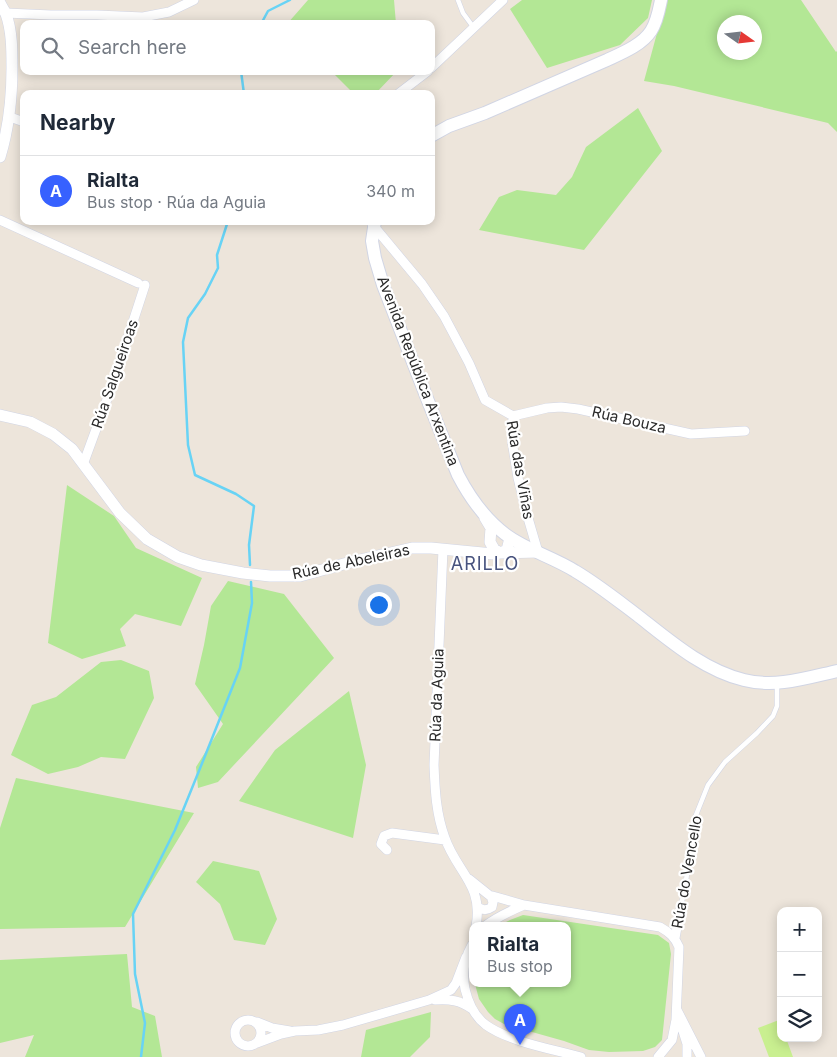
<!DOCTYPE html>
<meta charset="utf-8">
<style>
body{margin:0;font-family:Inter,sans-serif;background:#f6f6f7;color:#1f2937}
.controls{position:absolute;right:15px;bottom:15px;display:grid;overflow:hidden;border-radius:10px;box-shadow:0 2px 12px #0003}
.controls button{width:45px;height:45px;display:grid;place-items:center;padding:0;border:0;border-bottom:1px solid #e0e1e3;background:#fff;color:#1f2937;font:25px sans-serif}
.compass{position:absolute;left:717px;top:15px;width:45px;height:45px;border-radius:50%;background:#fff;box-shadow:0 2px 12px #0003;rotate:104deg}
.you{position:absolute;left:378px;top:604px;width:18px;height:18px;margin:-12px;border:4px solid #fff;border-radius:50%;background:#1a73e8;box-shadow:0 0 0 8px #1a73e833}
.badge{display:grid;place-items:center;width:32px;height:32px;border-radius:50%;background:#3761ff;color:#fff;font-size:16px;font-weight:700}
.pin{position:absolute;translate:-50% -41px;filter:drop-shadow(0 1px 2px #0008)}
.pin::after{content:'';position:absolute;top:26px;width:18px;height:15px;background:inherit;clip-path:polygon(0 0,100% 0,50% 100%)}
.popup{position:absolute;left:469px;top:922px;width:102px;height:65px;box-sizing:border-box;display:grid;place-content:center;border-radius:10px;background:#fff;filter:drop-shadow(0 1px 4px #0005);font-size:16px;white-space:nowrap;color:#747a83}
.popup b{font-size:19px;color:#1f2937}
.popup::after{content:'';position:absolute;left:50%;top:100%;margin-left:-10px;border:10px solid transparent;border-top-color:#fff}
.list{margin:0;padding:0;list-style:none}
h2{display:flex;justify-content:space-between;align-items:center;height:65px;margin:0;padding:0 20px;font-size:21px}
h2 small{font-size:16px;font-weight:400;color:#747a83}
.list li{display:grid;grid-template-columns:32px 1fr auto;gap:15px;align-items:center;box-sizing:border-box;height:70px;padding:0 20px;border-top:1px solid #e0e1e3}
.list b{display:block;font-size:19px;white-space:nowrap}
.list p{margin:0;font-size:16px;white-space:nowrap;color:#747a83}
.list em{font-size:16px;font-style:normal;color:#747a83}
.icon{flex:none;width:28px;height:28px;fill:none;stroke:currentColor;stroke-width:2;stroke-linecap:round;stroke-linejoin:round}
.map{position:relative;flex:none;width:837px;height:1057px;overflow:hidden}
.search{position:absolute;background:#fff;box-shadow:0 2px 12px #0003;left:20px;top:20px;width:415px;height:55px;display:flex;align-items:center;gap:12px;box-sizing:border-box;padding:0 18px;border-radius:10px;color:#747a83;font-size:19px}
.panel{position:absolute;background:#fff;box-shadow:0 2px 12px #0003;left:20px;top:90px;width:415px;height:135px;border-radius:10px}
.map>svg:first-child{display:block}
</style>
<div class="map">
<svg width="837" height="1057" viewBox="0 0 837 1057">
<rect width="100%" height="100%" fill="#ede5db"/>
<path fill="#b3e795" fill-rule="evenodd" d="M308 0H394L396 24H287Z
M522 0H652L648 18 620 45 547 68 510 9Z
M666 0H801L836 52 837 51V132L828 123 674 86 644 81ZM724 22H754V52H724Z
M331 71H397L375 94H354Z
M638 108 662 151 584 250 479 230 499 197 517 190 556 195 572 177 586 147Z
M67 485 114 516 136 548 202 578 181 626 135 614 120 629 126 646 82 659 48 643Z
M228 581 284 594 334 658 218 782 198 788 196 767 223 724 195 684 204 645 211 606Z
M121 660 149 671 154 698 125 759 101 757 78 767 48 774 11 755 32 705 56 697 101 662Z
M349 691 366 765 353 838 239 801 275 750Z
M16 778 194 813 125 927 0 929V828Z
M213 861 259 871 277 919 265 945 234 940 220 904 196 882Z
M523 915 658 935 669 943 671 954 662 1040 655 1047 643 1051 609 1052 589 1050 564 1041 504 1024 495 1019 488 1012 479 999 475 984H568V926H498L510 920Z
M127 954 132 1007 155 1016 162 1057H25L34 1035 0 1043V960Z
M431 1012 430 1037 410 1057H361L366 1030Z"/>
<path fill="#c9ef90" d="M779 1020 781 1024V1038H786L793 1057H769L758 1028Z"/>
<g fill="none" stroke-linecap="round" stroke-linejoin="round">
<path stroke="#68d3f5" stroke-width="2.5" d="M261 24 268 11 290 0
M241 71 244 94
M228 221 217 255 218 268 205 294 188 318 183 342 188 445 195 475 236 494 254 506 249 545 250 565
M141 1057 145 1023 135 974 133 914 175 830 205 756 240 668 252 603 251 582"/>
<defs>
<path id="service" d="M458 0 463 13 474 28
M681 906 686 881 694 820 708 785 725 762 757 733 773 716 777 706V685"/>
<path id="minor" d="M6 13 51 15H97L143 17 169 12 194 0
M431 68 503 0
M398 94 428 71
M10 117 24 122
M0 220 138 283
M372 224 422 284 444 316 469 363 485 400 513 416 512 441 518 478 528 518 538 552
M513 416 547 408 561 407 578 409 691 434 745 431
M84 462 113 383 145 285
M443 549 434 765C435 790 436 814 445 838 456 871 484 885 476 926
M387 850 381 844 384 836 392 833 445 840
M469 879 489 895 524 905 660 927C669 932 675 937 679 947L676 1020 672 1040 658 1057
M477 907C483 910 486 911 492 907L493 902 491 896
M485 926C497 917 510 911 524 905
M675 938 681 906
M472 945C464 959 462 973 465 989 468 1002 475 1017 486 1025 510 1042 552 1049 581 1057
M435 1000C449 999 460 1000 472 1009
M677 1010 701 1057
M235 1033a13 13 0 1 1 26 0a13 13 0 1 1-26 0Z
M257 1022 272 1028 290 1031
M682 1028 687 1044V1057
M257 1043 281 1034 295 1031 318 1030 343 1025 429 1000 451 990 456 983 466 957"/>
<path id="tertiary" d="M0 3C2 7 4 10 6 14 12 31 12 50 12 68 12 99 9 127 0 157
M0 415 30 422 53 434 72 449 120 513 147 539 178 557 201 565 243 573 270 576H300L351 562 412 548H431L493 554 500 553 507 550 510 538
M485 518 491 528 490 542 494 549 500 553 538 552"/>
<path id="secondary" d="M431 136 449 126 485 113 607 60C622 53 642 45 651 31 657 22 659 10 661 0
M375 221 372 241 375 258 383 285 428 401 458 475C470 498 484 518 505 534 526 550 553 557 575 571 597 584 617 600 637 615 669 640 703 670 744 680 775 688 806 678 837 671"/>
</defs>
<use href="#service" stroke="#d1d5e4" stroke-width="5.5"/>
<use href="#minor" stroke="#d1d5e4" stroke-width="10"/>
<use href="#tertiary" stroke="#d1d5e4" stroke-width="12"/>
<use href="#secondary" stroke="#d1d5e4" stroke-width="14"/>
<use href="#service" stroke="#fff" stroke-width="4.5"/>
<use href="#minor" stroke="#fff" stroke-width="9"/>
<use href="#tertiary" stroke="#fff" stroke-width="11"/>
<use href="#secondary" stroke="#fff" stroke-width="12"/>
</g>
<g text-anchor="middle" stroke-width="4.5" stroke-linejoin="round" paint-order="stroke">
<g font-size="15" fill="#2a2a2a" stroke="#fff">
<text transform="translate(418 371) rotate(69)" y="5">Avenida República Arxentina</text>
<text transform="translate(115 374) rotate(-71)" y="5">Rúa Salgueiroas</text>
<text transform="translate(629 420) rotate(13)" y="5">Rúa Bouza</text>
<text transform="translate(520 470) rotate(80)" y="5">Rúa das Viñas</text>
<text transform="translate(351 562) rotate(-12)" y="5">Rúa de Abeleiras</text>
<text transform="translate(437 695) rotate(-88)" y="5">Rúa da Aguia</text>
<text transform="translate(687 872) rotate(-80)" y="5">Rúa do Vencello</text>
</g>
<g font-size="18" letter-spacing="1" fill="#48537e" stroke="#fff">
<text x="485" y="570">ARILLO</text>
</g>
</g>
</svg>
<div class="controls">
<button>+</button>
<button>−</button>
<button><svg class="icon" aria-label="layers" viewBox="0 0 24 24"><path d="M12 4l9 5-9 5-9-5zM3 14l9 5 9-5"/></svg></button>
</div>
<svg class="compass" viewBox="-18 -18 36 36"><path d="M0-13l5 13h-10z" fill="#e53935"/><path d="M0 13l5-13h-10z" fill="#747a83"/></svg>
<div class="you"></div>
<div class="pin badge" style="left:520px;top:1045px">A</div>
<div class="popup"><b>Rialta</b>Bus stop</div>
<div class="search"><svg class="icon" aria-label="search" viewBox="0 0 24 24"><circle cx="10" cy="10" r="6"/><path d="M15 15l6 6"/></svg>Search here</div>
<section class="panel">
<h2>Nearby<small></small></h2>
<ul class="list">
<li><span class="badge">A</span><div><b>Rialta</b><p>Bus stop · Rúa da Aguia</p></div><em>340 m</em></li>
</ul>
</section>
</div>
